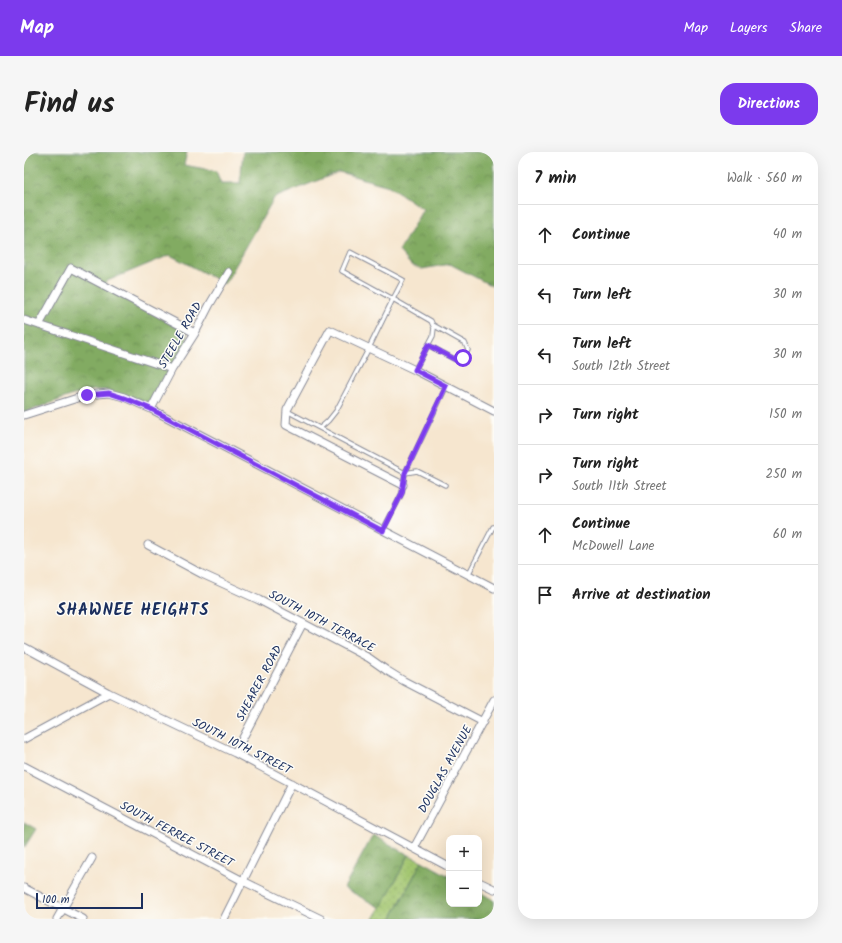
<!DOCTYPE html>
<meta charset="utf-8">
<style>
body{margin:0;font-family:Kalam,sans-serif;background:#f6f6f6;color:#222}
.controls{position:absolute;right:12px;bottom:12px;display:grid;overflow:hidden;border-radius:8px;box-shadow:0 4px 16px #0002}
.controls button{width:36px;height:36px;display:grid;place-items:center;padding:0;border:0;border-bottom:1px solid #e0e0e0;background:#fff;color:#222;font:20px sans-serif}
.scale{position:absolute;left:12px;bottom:10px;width:107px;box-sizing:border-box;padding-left:4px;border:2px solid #1b2f5e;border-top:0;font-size:11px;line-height:14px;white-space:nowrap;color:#1b2f5e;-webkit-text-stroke:3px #fdfcf7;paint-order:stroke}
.stop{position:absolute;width:12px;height:12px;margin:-9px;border:3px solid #7c3aed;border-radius:50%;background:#fff}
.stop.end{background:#7c3aed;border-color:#fff;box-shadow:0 1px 4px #0008}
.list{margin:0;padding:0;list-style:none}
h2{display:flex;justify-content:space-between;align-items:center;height:52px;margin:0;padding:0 16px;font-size:17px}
h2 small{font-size:13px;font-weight:400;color:#767676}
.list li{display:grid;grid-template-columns:26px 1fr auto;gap:12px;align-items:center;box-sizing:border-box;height:60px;padding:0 16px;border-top:1px solid #e0e0e0}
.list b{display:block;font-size:15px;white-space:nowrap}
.list p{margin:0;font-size:13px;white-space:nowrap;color:#767676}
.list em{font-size:13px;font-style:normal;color:#767676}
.icon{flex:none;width:22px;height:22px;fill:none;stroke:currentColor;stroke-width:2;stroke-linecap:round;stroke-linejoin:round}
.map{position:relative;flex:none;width:470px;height:767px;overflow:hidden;border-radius:16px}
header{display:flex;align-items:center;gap:24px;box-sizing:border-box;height:56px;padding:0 20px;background:#7c3aed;color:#fff}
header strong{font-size:19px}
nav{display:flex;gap:22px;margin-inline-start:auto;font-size:14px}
.intro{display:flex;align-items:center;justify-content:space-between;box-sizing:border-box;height:96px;padding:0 24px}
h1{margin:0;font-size:28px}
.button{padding:10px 18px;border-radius:16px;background:#7c3aed;color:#fff;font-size:14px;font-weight:700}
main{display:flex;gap:24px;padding:0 24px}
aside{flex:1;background:#fff;border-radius:16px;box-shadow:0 4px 16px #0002}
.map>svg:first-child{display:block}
</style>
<header>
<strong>Map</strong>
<nav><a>Map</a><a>Layers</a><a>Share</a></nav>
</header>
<div class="intro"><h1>Find us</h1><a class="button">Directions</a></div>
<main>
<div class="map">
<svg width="470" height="767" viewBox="0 0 470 767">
<defs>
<pattern id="grass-dots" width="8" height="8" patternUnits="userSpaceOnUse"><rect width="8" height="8" fill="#a3c670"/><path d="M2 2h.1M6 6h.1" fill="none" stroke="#8caa63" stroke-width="1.8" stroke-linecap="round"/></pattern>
<pattern id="forest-crowns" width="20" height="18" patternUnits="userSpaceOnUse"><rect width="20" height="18" fill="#82ab62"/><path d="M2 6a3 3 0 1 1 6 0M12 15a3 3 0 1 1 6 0" fill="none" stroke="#6a8c54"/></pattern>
</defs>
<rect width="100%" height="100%" fill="#fdfcf7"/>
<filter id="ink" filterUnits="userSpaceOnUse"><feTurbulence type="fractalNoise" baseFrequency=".025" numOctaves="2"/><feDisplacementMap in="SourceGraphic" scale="8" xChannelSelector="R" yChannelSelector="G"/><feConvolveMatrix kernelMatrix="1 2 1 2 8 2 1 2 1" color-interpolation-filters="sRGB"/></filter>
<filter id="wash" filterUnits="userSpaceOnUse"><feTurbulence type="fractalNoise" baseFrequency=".012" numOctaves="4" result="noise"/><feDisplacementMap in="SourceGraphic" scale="16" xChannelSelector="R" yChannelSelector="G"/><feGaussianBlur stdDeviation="0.9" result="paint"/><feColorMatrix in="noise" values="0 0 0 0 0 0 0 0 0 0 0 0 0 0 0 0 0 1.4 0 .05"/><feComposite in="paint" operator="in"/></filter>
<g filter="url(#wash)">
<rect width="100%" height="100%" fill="#f6e6cf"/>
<path fill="url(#grass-dots)" stroke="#5f7a67" d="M385 703 398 709 367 767H350Z"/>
<path fill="url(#forest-crowns)" stroke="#4e6d60" d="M3 0H163L160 13 192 19 197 31H216L219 0H470V135L426 112 398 117 387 113 375 99 399 57 365 34 315 20 250 46 201 132 146 103 83 129 79 135 162 180 163 183V190L126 249 123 251 80 238H70L49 243 0 261V1Z
M0 670 12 677 0 696Z
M349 683 385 703 357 756 320 736Z
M398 709 425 724V752H455V740L470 748V767H367Z"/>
</g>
<g filter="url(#ink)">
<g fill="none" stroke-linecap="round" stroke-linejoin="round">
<defs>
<path id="lane" d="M326 100 379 128 369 147 318 119Z
M404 193 432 208 439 206 444 198 441 191 409 173
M263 259 381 321 393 319 421 333
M296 276 304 269 312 259 345 196 369 147 407 169 410 176 409 184 391 218
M359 378 373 351 378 341 381 321 422 235
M444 423 469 375H470"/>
<path id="street" d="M0 168 148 217
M15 173 47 116 171 181
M127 257 148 217 171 181 186 152 205 120
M0 263 63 243 85 241 100 245 127 257 470 436
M379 333 262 273 263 258 306 178 391 218 470 259
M124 393 178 422 235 448 345 506 362 518 380 529 459 570
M0 495 85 541 211 601 425 715
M0 587 85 541
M211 601 279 471
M0 614 219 729 297 767
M390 696 470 548
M455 730 470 737
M0 736 59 767
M33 767 68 706
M200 767 268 631"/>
</defs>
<use href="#lane" stroke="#888a96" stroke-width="5.5"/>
<use href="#street" stroke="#888a96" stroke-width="9"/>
<use href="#lane" stroke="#fff" stroke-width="3.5"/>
<use href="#street" stroke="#fff" stroke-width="7"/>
</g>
</g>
<g fill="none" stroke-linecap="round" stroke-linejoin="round" filter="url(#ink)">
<path stroke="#7c3aed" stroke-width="5" d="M63 243 85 241 100 246 127 257 359 379 378 341 381 321 422 234 391 218 404 193 432 208 439 206"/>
</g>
<g text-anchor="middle" stroke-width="3" stroke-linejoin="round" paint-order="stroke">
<g font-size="12" fill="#1b2f5e" stroke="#fdfcf7">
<text transform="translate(156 183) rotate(-60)" y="4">STEELE ROAD</text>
<text transform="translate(298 469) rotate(28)" y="4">SOUTH 10TH TERRACE</text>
<text transform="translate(235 531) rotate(-62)" y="4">SHEARER ROAD</text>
<text transform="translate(218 594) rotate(27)" y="4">SOUTH 10TH STREET</text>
<text transform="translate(421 617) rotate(-61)" y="4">DOUGLAS AVENUE</text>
<text transform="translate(153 682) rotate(28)" y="4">SOUTH FERREE STREET</text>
</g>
<g font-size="16" font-weight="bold" letter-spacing="1" fill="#1b2f5e" stroke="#fdfcf7">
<text x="109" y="463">SHAWNEE HEIGHTS</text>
</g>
</g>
</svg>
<div class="controls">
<button>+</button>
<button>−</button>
</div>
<div class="scale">100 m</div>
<div class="stop" style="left:439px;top:206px"></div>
<div class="stop end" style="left:63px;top:243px"></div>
</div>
<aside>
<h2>7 min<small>Walk · 560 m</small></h2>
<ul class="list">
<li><svg class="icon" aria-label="ahead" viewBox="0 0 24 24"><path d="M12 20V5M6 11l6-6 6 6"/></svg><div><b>Continue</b></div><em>40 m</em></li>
<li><svg class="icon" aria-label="left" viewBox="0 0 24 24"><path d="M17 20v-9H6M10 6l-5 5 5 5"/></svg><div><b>Turn left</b></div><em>30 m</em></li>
<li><svg class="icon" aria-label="left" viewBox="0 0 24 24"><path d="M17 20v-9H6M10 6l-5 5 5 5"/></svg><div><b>Turn left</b><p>South 12th Street</p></div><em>30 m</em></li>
<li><svg class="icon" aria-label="right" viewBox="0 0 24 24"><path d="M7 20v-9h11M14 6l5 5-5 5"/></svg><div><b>Turn right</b></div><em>150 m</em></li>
<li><svg class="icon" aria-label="right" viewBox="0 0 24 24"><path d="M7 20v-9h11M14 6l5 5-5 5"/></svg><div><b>Turn right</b><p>South 11th Street</p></div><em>250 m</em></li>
<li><svg class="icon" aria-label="ahead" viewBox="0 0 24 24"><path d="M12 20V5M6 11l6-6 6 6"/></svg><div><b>Continue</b><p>McDowell Lane</p></div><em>60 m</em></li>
<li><svg class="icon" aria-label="arrive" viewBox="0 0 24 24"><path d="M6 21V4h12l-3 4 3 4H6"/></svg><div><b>Arrive at destination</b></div></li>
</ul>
</aside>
</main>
